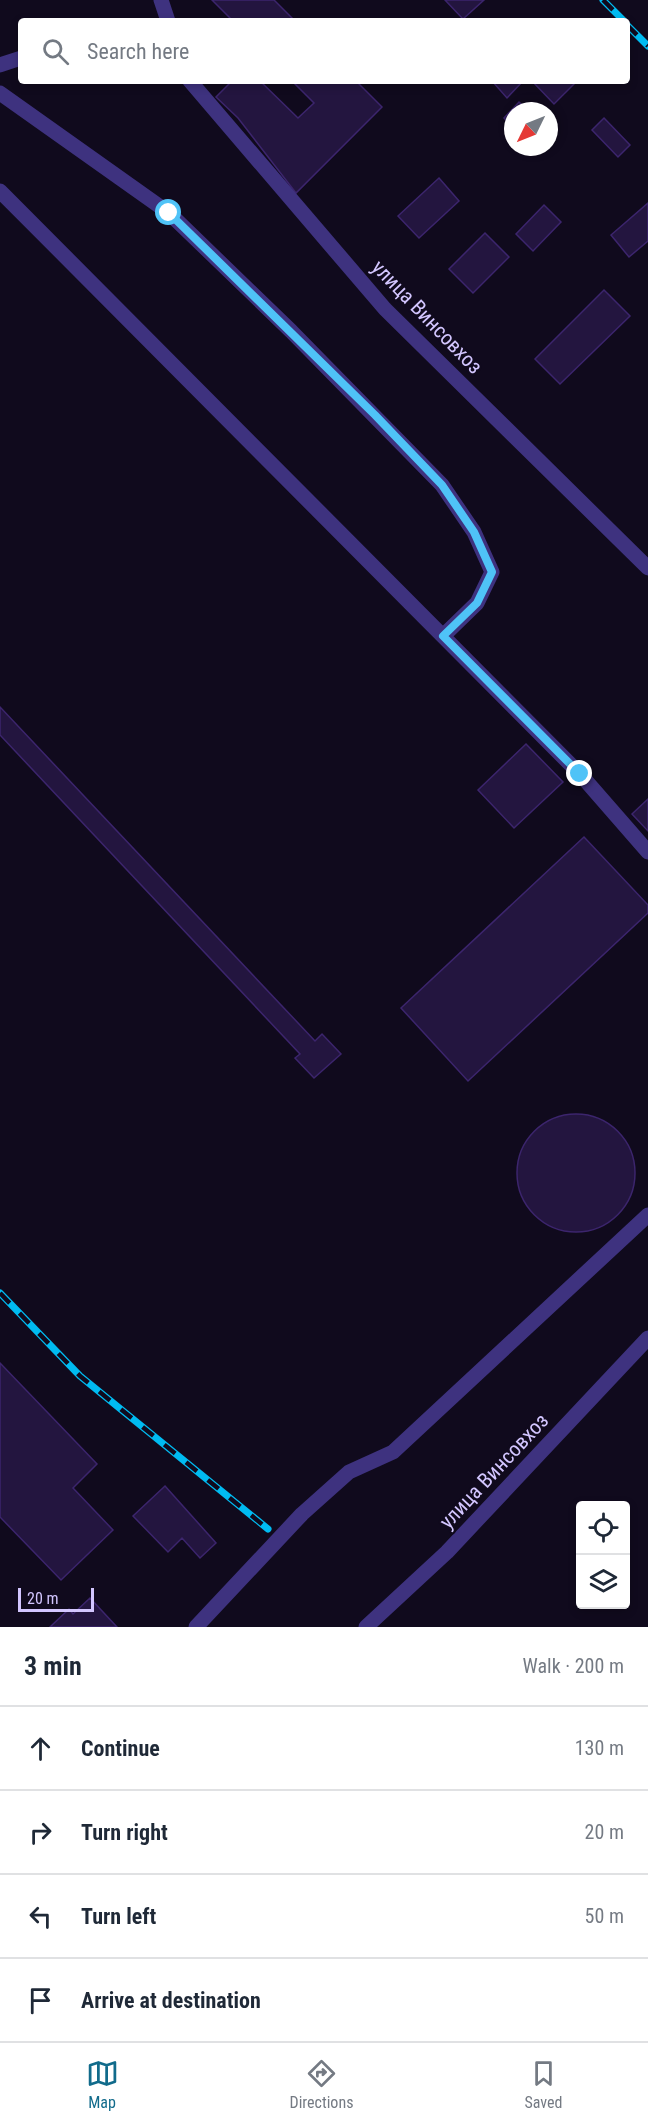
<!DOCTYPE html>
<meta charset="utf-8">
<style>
body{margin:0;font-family:"Roboto Condensed",sans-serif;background:#f6f6f7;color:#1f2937}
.controls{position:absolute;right:18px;bottom:18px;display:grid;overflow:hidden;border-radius:6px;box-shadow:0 3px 9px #0003}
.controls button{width:54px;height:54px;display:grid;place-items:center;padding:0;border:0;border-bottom:2px solid #e0e1e3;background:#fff;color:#1f2937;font:30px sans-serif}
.compass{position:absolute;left:504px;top:102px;width:54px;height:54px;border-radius:50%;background:#fff;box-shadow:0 3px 9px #0003;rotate:227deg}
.scale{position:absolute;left:18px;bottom:15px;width:76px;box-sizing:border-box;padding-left:6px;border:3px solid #d3c6ff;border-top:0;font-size:16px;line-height:21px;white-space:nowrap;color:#d3c6ff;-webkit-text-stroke:4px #100a1d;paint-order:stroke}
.stop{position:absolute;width:18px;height:18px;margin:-14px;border:4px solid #4fc3f7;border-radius:50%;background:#fff}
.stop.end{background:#4fc3f7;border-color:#fff;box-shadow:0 2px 6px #0008}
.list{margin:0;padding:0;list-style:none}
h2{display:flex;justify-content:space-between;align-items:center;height:78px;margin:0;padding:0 24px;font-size:26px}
h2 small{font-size:20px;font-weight:400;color:#747a83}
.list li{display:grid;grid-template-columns:39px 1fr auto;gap:18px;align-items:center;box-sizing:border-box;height:84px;padding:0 24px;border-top:2px solid #e0e1e3}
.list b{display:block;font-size:22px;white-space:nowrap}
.list em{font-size:20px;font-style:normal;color:#747a83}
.icon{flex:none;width:33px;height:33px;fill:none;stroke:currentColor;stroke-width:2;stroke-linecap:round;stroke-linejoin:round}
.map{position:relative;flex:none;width:648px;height:1627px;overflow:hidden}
.search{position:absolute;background:#fff;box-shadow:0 3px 9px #0003;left:18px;right:18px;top:18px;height:66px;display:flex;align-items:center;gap:15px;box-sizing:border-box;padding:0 21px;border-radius:6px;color:#747a83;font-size:22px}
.sheet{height:414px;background:#fff}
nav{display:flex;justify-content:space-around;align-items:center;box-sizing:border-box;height:84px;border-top:2px solid #e0e1e3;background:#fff;font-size:16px;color:#747a83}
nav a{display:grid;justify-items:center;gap:3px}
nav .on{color:#116b8b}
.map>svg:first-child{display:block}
</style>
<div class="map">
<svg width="648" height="1627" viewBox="0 0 648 1627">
<rect width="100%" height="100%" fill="#100a1d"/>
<path fill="#23153f" stroke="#3c256d" stroke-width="1.5" d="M212 0H274L295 21H233Z
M445 0H484L463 19Z
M232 81H260L298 118 314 103 292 81H356L382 107 296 193 238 118 216 97Z
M492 81H523L507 98Z
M532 81H574L576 82 554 104Z
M519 102 528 111H513V127L504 118Z
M604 118 630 145 618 157 592 130Z
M439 178 459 201 419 238 398 216Z
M648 203V241L629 257 611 235Z
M544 205 561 222 533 251 516 234Z
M485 233 509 257 473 293 449 269Z
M604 290 630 316 560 384 535 359Z
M0 707 315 1041 322 1034 341 1054 314 1078 295 1058 300 1054 0 735Z
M526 744 563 782 514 828 478 790Z
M648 799V831L632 814Z
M584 837 648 905V913L468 1081 401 1008Z
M517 1173a59 59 0 1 1 118 0a59 59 0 1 1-118 0Z
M0 1363 97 1464 73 1488 113 1530 61 1580 0 1517Z
M165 1486 216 1543 200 1558 182 1538 168 1552 133 1516Z
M90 1598 117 1627H50L69 1609 73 1614Z"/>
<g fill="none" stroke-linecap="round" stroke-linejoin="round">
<path stroke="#3e327f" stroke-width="15" d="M161 0 168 21
M0 65 21 58
M190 81 385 309 648 568
M0 93 169 213 291 331 442 485 474 532 492 572 477 603 443 636
M0 191 580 774 648 852
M196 1627 302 1514 349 1472 393 1452 648 1215
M366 1627 447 1552 648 1338"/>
<defs>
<path id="rail" d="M603 0 624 21
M627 25 648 46
M0 1293 80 1376 268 1529"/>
</defs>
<use href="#rail" stroke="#00bbf1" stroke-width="7"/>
<use href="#rail" stroke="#100a1d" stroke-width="4.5" stroke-dasharray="14" stroke-linecap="butt"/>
</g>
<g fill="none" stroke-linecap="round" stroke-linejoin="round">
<path stroke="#4fc3f7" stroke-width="8" d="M169 213 375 415 442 485 474 532 492 572 477 603 443 636 580 774"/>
</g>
<g text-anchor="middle" stroke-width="4.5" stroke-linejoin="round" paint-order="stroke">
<g font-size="21" fill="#d3c6ff" stroke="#100a1d">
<text transform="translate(427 317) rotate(46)" y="7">улица Винсовхоз</text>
<text transform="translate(494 1471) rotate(-47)" y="7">улица Винсовхоз</text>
</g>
</g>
</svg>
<div class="controls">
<button><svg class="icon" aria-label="locate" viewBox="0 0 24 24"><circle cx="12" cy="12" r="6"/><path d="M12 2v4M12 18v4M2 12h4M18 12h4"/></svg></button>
<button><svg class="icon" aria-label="layers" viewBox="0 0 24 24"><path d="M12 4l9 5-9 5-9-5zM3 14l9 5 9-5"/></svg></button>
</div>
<svg class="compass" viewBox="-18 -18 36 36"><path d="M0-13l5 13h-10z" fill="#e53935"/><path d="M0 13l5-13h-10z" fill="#747a83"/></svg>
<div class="scale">20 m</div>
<div class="stop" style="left:169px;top:213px"></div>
<div class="stop end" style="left:580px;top:774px"></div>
<div class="search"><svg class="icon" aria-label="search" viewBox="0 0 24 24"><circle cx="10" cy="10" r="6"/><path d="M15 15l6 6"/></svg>Search here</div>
</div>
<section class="sheet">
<h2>3 min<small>Walk · 200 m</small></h2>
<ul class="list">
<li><svg class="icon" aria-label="ahead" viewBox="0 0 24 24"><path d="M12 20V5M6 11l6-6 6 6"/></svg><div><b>Continue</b></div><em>130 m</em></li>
<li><svg class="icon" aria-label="right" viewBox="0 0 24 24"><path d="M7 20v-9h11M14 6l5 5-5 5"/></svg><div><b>Turn right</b></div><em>20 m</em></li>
<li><svg class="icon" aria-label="left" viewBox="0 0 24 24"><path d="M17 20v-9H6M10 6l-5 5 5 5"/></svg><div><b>Turn left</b></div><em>50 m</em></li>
<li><svg class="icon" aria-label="arrive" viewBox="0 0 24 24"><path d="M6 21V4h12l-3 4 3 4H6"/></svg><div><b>Arrive at destination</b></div></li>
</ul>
</section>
<nav>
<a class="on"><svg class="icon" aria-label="map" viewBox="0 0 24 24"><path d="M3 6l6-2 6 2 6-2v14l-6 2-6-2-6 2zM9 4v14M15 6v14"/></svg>Map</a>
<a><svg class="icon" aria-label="directions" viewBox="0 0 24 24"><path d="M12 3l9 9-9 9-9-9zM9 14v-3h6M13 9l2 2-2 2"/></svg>Directions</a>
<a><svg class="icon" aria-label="saved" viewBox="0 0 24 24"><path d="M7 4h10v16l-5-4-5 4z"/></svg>Saved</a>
</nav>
